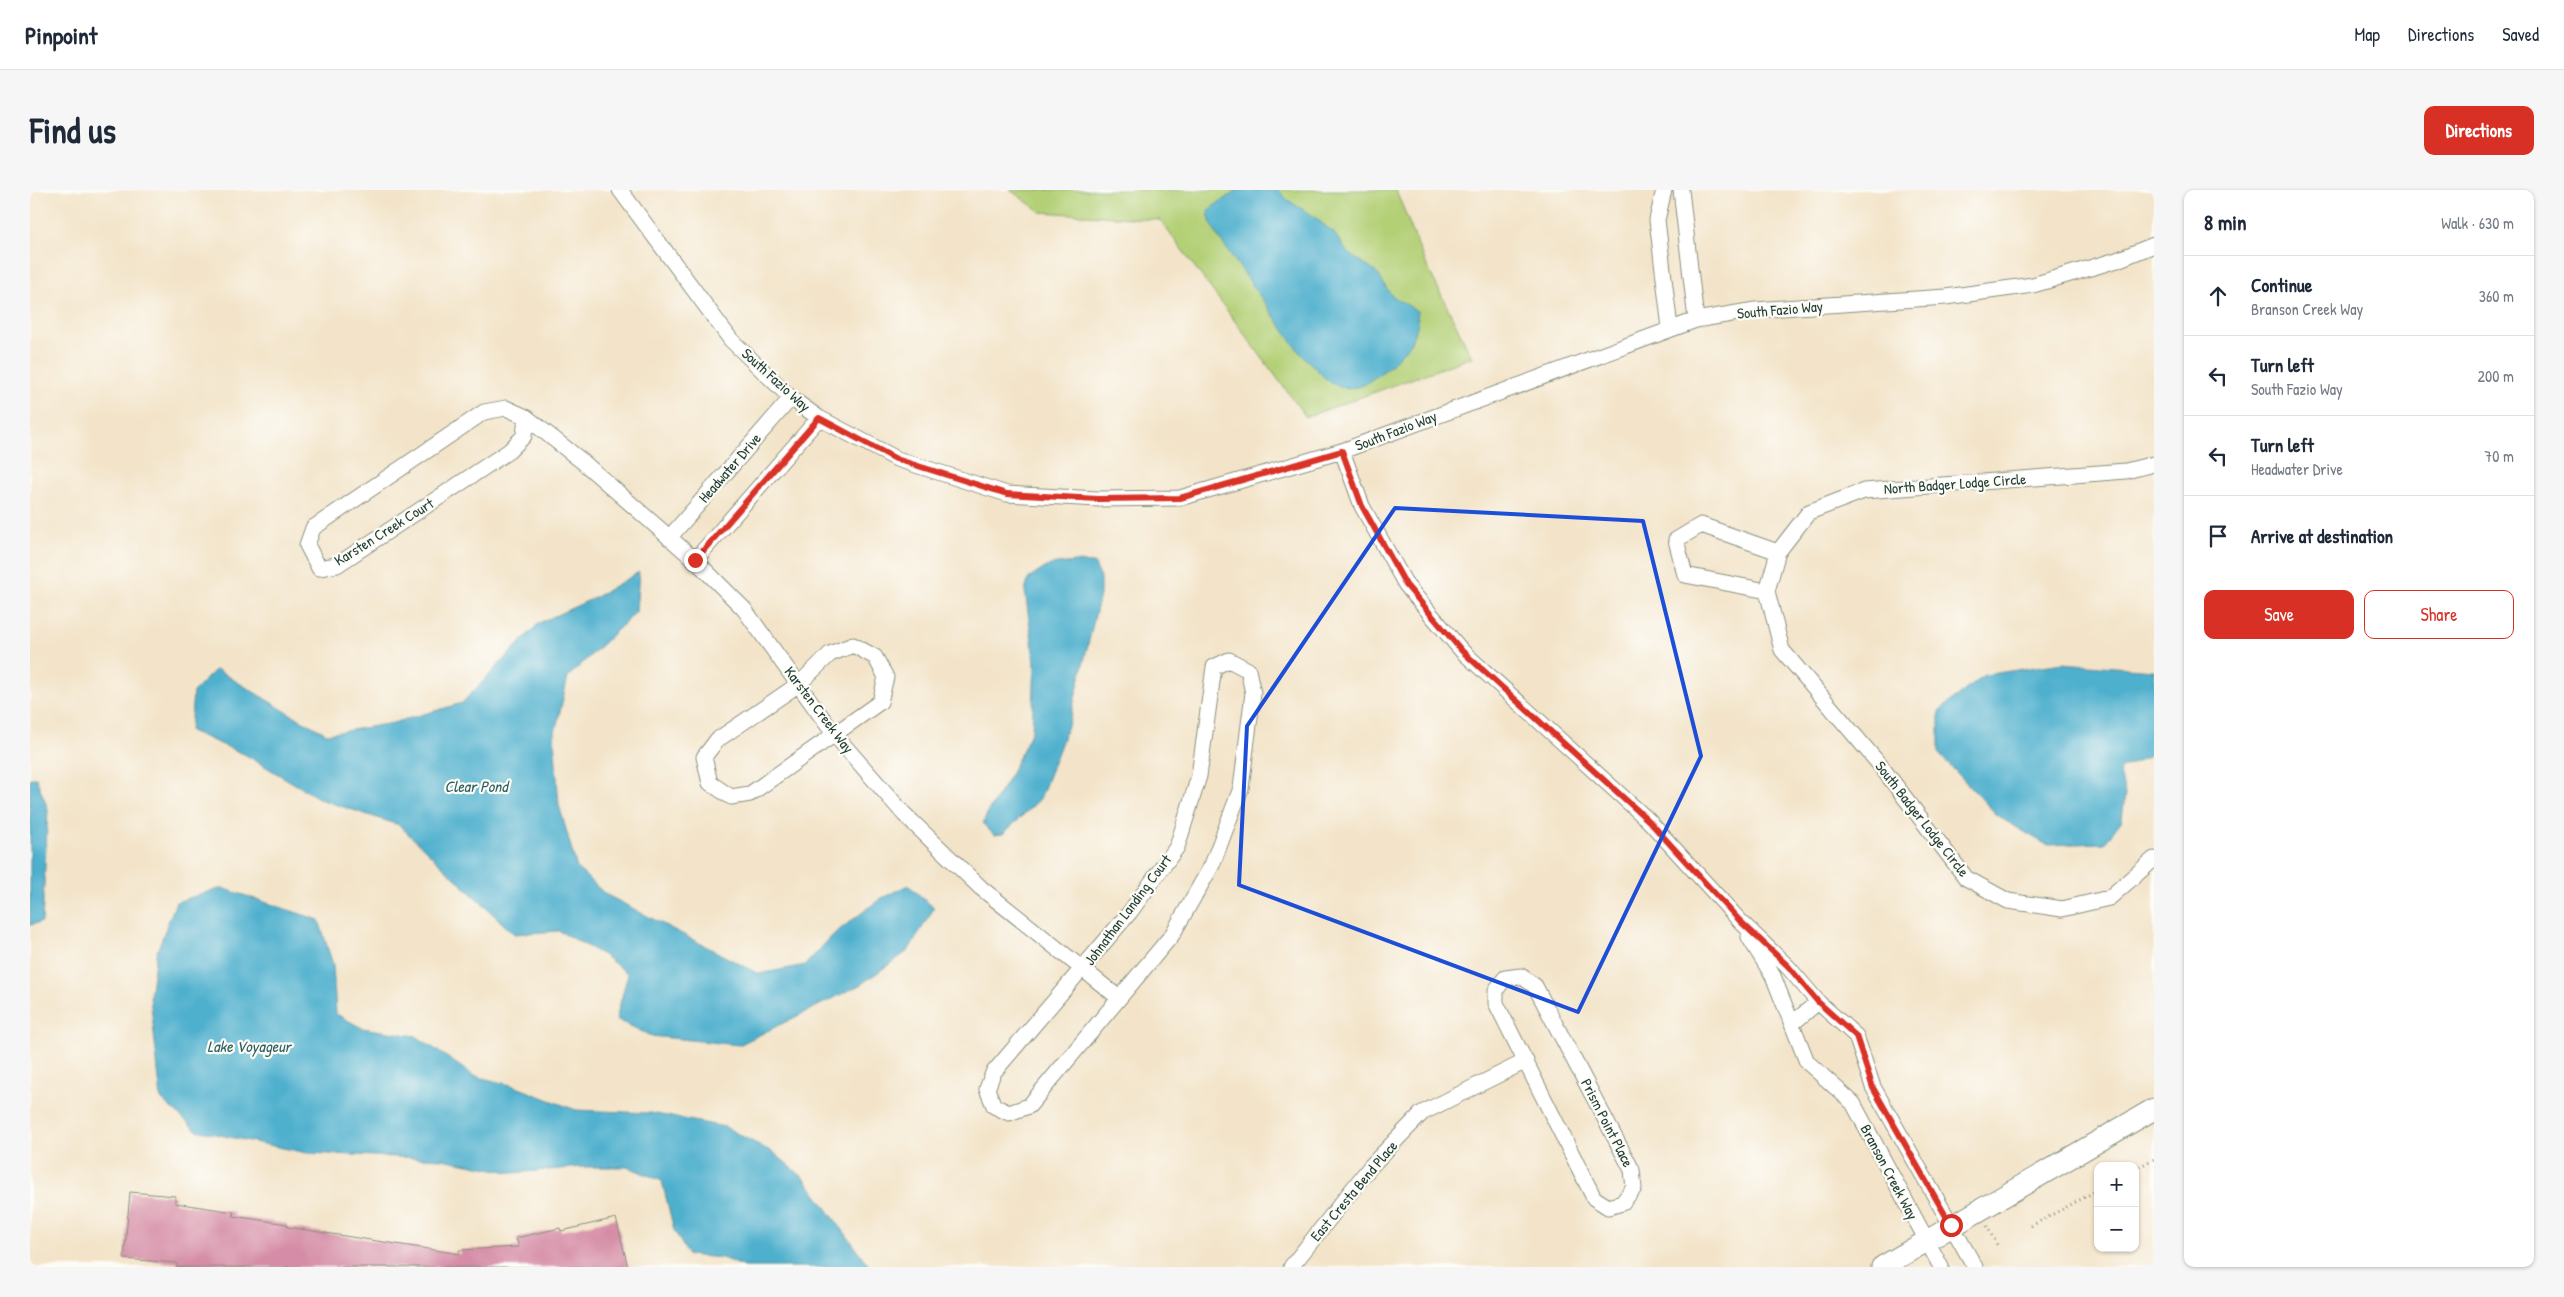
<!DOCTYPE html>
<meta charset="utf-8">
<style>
body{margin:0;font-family:"Patrick Hand",sans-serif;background:#f6f6f7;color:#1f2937}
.controls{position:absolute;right:15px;bottom:15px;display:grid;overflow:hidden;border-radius:10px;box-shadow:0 1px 4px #0004}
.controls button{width:45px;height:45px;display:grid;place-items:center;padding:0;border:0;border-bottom:1px solid #e0e1e3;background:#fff;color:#1f2937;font:25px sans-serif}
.stop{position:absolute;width:15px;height:15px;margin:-11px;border:4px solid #d93025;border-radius:50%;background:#fff}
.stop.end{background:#d93025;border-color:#fff;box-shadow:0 1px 5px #0008}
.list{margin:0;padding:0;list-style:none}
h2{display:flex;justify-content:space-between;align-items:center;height:65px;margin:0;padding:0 20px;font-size:21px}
h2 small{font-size:16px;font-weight:400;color:#747a83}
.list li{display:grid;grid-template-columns:32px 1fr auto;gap:15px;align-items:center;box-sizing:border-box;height:80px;padding:0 20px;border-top:1px solid #e0e1e3}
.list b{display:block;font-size:19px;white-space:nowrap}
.list p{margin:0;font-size:16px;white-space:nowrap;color:#747a83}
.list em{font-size:16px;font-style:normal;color:#747a83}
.actions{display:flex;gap:10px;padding:15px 20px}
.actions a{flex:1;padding:11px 0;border:1px solid #d93025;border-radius:10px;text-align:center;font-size:18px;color:#d93025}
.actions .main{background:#d93025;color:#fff}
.icon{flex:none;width:28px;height:28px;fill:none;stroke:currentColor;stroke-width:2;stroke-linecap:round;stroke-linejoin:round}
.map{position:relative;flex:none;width:2124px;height:1077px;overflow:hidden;border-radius:10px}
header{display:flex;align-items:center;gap:30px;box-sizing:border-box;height:70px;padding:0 25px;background:#fff;border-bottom:1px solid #e0e1e3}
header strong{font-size:24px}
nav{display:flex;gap:28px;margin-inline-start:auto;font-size:18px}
.intro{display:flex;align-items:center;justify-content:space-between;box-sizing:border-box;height:120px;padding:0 30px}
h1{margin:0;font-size:35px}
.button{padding:12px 22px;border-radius:10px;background:#d93025;color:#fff;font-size:18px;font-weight:700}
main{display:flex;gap:30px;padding:0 30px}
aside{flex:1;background:#fff;border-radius:10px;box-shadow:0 1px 4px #0004}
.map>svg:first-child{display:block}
</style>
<header>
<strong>Pinpoint</strong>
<nav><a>Map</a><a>Directions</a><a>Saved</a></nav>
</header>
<div class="intro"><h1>Find us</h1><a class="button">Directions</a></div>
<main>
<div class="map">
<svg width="2124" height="1077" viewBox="0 0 2124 1077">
<rect width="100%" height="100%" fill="#fdfcf7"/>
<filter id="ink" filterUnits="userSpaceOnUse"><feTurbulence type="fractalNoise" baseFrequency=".02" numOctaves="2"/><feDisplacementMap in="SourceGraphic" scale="10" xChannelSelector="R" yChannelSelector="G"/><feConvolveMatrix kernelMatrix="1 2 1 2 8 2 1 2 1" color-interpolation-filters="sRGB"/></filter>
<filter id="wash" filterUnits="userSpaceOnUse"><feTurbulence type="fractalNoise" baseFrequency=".0096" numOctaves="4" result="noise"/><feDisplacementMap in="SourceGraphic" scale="20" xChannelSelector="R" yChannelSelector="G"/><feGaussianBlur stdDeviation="1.12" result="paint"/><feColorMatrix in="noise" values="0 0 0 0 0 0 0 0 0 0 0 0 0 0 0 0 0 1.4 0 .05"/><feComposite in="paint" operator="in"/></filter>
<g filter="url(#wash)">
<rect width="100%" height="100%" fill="#f3e4c9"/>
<path fill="#b4d077" stroke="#6a8656" d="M980 0H1366L1393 68 1442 167 1276 227 1130 30 1011 22Z"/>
<path fill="#4fb0ce" stroke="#377681" d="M1207 0H1248L1259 11 1282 25 1304 43 1317 62 1347 83 1361 105 1387 121 1388 134 1380 154 1359 177 1334 195 1318 199 1300 193 1270 163 1187 45 1180 31 1178 20Z
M1044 372 1064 373 1070 386V405L1039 533 1010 609 973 644 964 645 953 634 958 621 976 593 1002 541 1005 472 995 401 999 388 1020 375Z
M609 382 606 422 538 487 524 547 529 615 547 678 575 704 729 784 775 775 804 744 850 709 878 695 904 718 878 761 830 795 709 855 621 846 586 829 598 784 575 766 529 741 484 744 369 635 292 610 214 564 160 541 163 502 186 479 255 521 297 544 363 533 432 513 509 433 564 408Z
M2032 473 2124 480V561L2118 567 2089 579 2095 604 2092 630 2075 653 2017 655 1969 627 1909 564V521L1954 485Z
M0 588H6L18 619 12 732 0 735Z
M192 698 289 730 303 775 306 824 332 838 386 846 444 886 481 895 546 920 621 923 695 937 744 963 775 989 840 1077H715L692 1068 658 1065 644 1040 632 991 598 977H552L484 983 412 969 277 963 166 940 131 909 120 806 126 764 146 712Z"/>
<g id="blocks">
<path fill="#d58ca6" d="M100 1002 145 1006V1013L204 1022 203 1026 257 1034V1037L430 1064 429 1060 489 1057 486 1048 530 1038 531 1041 586 1028 598 1077H147V1073L94 1069Z"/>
</g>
</g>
<g filter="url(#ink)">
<use href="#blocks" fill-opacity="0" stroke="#89907e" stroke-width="1"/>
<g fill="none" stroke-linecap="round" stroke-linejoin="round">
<defs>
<path id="street" d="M590 0 701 150 761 208 789 228 867 269 977 304 1068 309 1150 308 1312 261 1666 130 1725 120 1916 107 2003 95 2087 70 2124 55
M1634 0 1627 30 1640 138
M1651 0 1666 130
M496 227 494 246 479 261 307 375 289 378 277 355 283 338 454 222 476 218 496 227 553 272 665 370 714 419 804 544 874 624 951 698 1089 808
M1312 261 1332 316 1376 395 1432 461 1618 630 1710 731 1758 777 1788 812 1826 846 1843 897 1945 1077
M2124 274 2096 281 1834 301 1779 322 1748 362 1737 401 1752 460 1850 575 1936 688 1978 711 2032 719 2079 708 2124 669
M639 348 761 208
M665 370 789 228
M1737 401 1655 385 1646 350 1671 335 1748 362
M823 455 845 467 856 487 850 512 720 604 701 607 680 593 674 567 687 550 769 494 800 464Z
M1199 470 1218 480 1223 503 1211 598 1182 675 1142 745 999 916 979 923 964 916 957 899 963 883 1100 722 1147 657 1169 586 1184 477Z
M1719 747 1743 786 1777 872 1823 913 1911 1077
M1491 786 1505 796 1602 980 1604 998 1592 1013 1578 1017 1564 1008 1466 813V800L1475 788Z
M1763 833 1788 812
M1261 1077 1341 976 1392 923 1496 871"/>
<path id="secondary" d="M1852 1077 2124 919"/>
</defs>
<use href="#street" stroke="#89907e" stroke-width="17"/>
<use href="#secondary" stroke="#89907e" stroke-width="23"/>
<path stroke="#89907e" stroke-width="3" stroke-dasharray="1 4" stroke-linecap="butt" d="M2105 979 2124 969
M1957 1036 1967 1055
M2001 1036 2068 1000"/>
<use href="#street" stroke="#fff" stroke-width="15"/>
<use href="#secondary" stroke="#fff" stroke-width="21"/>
</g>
</g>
<g fill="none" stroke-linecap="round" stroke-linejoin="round" filter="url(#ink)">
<path stroke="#d93025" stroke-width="6" d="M665 370 789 228 866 269 977 304 1068 309 1150 308 1312 261 1332 316 1376 395 1432 461 1618 630 1710 731 1758 776 1788 812 1826 846 1843 898 1921 1035"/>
</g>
<path fill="none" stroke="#1d4ed8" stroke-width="4" stroke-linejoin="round" d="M1365 318 1613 331 1671 566 1548 822 1209 695 1217 536Z"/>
<g text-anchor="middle" stroke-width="4.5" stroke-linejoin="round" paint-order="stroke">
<g font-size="15" fill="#1f3d34" stroke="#fdfcf7">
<text transform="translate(1750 120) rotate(-5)" y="5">South Fazio Way</text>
<text transform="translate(746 190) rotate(42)" y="5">South Fazio Way</text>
<text transform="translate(1366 241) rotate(-21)" y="5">South Fazio Way</text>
<text transform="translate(700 278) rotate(-49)" y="5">Headwater Drive</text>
<text transform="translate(1925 294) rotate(-4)" y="5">North Badger Lodge Circle</text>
<text transform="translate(354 342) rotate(-32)" y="5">Karsten Creek Court</text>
<text transform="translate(789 520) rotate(53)" y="5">Karsten Creek Way</text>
<text transform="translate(1892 629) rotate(52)" y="5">South Badger Lodge Circle</text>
<text transform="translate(1098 720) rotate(-53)" y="5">Johnathan Landing Court</text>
<text transform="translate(1577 933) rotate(63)" y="5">Prism Point Place</text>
<text transform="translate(1859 982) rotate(62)" y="5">Branson Creek Way</text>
<text transform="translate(1324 1001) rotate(-50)" y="5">East Cresta Bend Place</text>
</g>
<g font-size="16" font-style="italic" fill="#2d6062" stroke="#fdfcf7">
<text x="446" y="602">Clear Pond</text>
<text x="219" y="862">Lake Voyageur</text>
</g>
</g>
</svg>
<div class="controls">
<button>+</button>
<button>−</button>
</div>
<div class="stop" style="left:1921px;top:1035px"></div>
<div class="stop end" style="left:665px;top:370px"></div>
</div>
<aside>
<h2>8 min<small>Walk · 630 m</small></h2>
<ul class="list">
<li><svg class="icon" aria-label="ahead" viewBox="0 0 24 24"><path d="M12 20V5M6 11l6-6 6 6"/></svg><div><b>Continue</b><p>Branson Creek Way</p></div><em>360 m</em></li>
<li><svg class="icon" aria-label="left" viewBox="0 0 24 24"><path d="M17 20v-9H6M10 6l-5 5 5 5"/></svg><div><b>Turn left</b><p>South Fazio Way</p></div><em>200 m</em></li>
<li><svg class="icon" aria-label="left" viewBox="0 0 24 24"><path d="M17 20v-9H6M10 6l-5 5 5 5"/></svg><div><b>Turn left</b><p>Headwater Drive</p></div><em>70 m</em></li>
<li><svg class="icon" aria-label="arrive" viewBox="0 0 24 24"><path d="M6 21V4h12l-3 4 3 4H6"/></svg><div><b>Arrive at destination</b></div></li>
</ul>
<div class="actions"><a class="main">Save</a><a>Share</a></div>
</aside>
</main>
